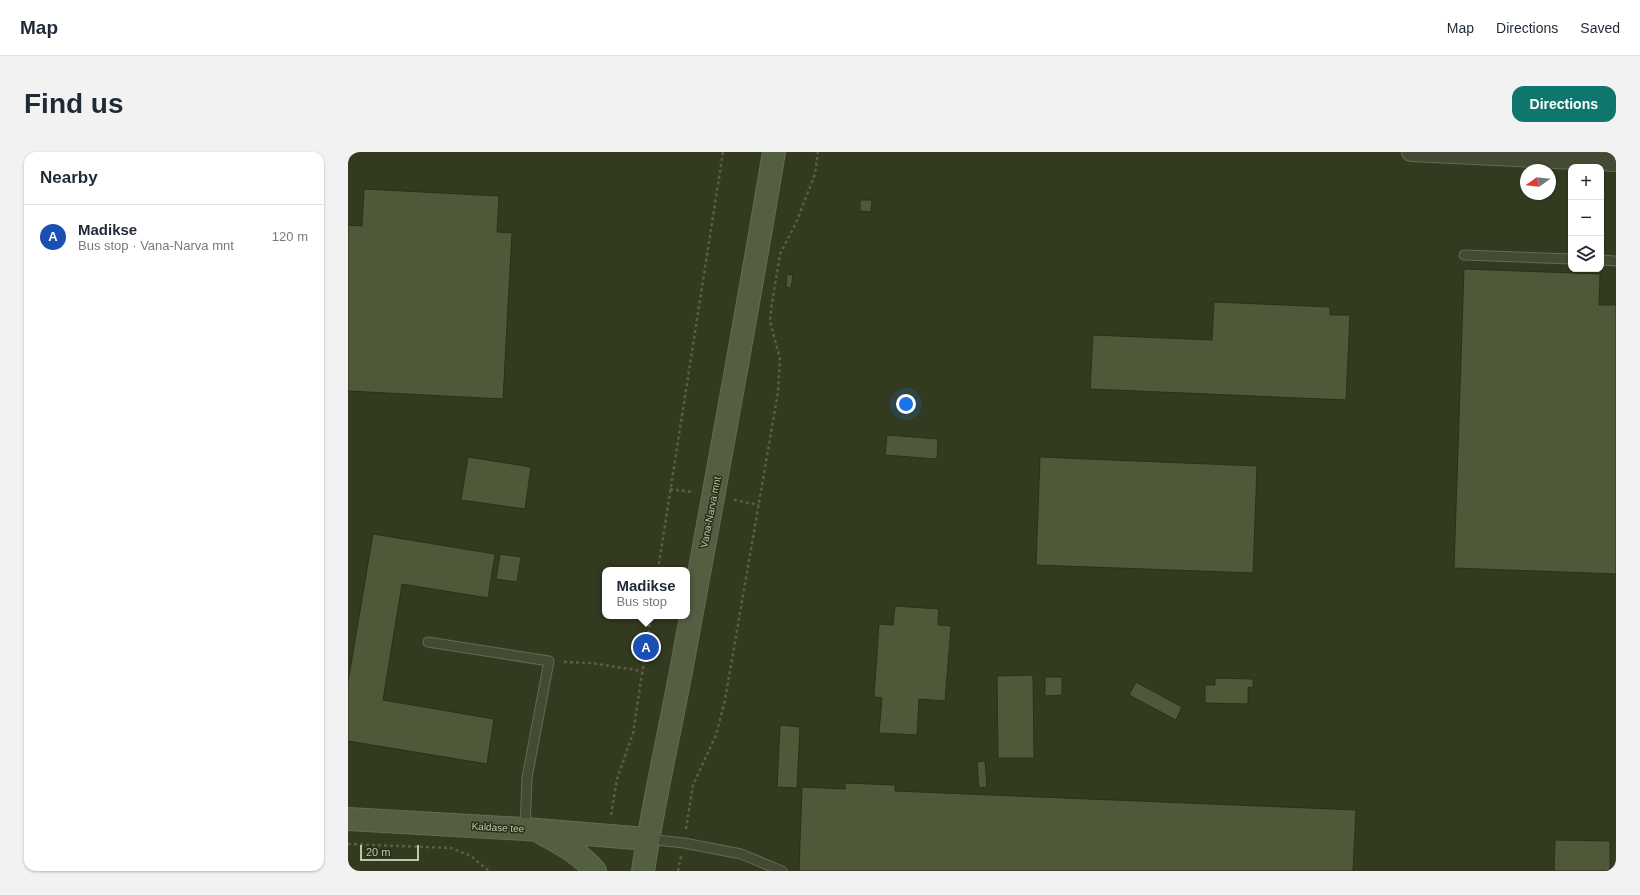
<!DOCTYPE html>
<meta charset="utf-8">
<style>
body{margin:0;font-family:Arial,sans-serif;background:#f2f2f3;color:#1f2937}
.controls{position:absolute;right:12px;top:12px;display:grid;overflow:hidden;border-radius:8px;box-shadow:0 1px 3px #0004}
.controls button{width:36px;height:36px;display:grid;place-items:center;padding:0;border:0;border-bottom:1px solid #e0e1e3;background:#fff;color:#1f2937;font:20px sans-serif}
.compass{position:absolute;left:1172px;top:12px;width:36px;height:36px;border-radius:50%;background:#fff;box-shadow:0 1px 3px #0004;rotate:255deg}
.scale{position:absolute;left:12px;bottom:10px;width:59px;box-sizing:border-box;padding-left:4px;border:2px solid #bec7ae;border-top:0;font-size:11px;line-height:14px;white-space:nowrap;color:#bec7ae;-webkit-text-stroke:3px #282f19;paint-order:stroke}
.you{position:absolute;left:558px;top:252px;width:14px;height:14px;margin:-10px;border:3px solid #fff;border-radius:50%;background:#1a73e8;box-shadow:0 0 0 6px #1a73e833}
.badge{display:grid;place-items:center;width:26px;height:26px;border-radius:50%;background:#0f766e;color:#fff;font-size:13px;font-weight:700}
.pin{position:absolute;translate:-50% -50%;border:2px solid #fff;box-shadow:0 1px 4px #0006}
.popup{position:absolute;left:254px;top:415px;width:88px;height:52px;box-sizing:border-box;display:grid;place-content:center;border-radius:8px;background:#fff;filter:drop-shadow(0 1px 3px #0005);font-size:13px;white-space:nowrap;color:#747a83}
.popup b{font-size:15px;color:#1f2937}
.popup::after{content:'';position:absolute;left:50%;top:100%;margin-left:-8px;border:8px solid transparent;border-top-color:#fff}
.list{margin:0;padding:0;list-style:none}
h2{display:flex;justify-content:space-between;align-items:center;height:52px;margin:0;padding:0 16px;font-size:17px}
h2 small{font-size:13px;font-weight:400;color:#747a83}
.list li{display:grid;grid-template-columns:26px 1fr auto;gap:12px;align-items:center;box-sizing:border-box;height:64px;padding:0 16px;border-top:1px solid #e0e1e3}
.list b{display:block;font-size:15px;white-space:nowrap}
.list p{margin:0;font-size:13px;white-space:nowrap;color:#747a83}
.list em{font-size:13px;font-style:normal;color:#747a83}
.icon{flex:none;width:22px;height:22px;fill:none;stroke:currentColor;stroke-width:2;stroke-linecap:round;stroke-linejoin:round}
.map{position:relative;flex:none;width:1268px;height:719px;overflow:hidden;border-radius:12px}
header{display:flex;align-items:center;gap:24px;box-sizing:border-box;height:56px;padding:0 20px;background:#fff;border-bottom:1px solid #e0e1e3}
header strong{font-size:19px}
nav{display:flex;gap:22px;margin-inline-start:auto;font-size:14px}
.intro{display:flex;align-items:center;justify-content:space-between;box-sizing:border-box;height:96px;padding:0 24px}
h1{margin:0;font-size:28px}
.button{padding:10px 18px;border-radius:12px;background:#0f766e;color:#fff;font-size:14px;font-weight:700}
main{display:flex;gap:24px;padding:0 24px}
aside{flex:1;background:#fff;border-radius:12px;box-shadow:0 1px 3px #0004}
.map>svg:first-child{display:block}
</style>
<header>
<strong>Map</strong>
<nav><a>Map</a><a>Directions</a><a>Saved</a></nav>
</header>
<div class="intro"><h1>Find us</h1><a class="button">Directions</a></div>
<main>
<aside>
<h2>Nearby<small></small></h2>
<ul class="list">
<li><span class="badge" style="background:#1a4fb4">A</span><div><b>Madikse</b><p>Bus stop · Vana-Narva mnt</p></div><em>120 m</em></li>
</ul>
</aside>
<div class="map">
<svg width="1268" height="719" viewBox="0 0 1268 719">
<rect width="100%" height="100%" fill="#323a20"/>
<path fill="#4f5939" stroke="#2a311b" d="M16 37 151 44 149 80 164 81 155 247 0 239V73L14 74Z
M512 48H524L523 60 512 59Z
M1116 117 1252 122 1251 153H1268V422L1106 416Z
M439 122 445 123 443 136 438 135Z
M866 150 982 155V163H1002L998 248 742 237 745 183 864 188Z
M539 283 590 287 589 307 537 303Z
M120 305 183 315 177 357 113 348Z
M692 305 909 314 905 421 688 413Z
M25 382 147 402 140 446 54 432 35 548 146 567 139 612 0 589V530Z
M152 402 173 405 169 430 148 427Z
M547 454 591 457 590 473 603 474 597 549 571 547 569 583 531 581 534 546 526 545 531 472 545 473Z
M685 523 686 606H650L649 524Z
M697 525H714V543L697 544Z
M867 526 905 527V536L900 535V552L857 551V533H867Z
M788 530 834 555 828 568 781 543Z
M432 573 452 575 449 636 429 635Z
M637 609 639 635 631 636 629 610Z
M497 631 547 633V639L1008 658 1005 719H451L454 635 497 637Z
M1207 688 1262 689V719H1206Z"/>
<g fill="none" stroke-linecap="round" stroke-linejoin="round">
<defs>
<path id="lane" d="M1116 103 1223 107
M1253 108 1268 109
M80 490 201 509 179 626 177 677
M299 687 336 691 393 702 434 719"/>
<path id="street" d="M1063 0 1268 10"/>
<path id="secondary" d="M0 667 177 677 299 687
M194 681C213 692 232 701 247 719
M295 719C306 646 323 575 336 503 367 335 398 168 426 0"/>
</defs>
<use href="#lane" stroke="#636b54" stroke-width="11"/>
<use href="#street" stroke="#636b54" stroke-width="20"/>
<use href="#secondary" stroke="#636b54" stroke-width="24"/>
<path stroke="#5f5b46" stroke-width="2.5" stroke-dasharray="3 3" stroke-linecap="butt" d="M322 337 345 340
M386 348 411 353
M310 418 375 0
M216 510 243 511 294 519
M263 663 269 627 285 581 303 464
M338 677 345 633 368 583 377 548 430 240 432 207 422 169 424 151 432 102 448 71 467 22 470 0
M0 692 103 696 123 704 141 719
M330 719 333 704"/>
<use href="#lane" stroke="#434b34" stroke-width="9"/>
<use href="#street" stroke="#434b34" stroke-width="18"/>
<use href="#secondary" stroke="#545e41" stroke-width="22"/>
</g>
<g text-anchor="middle" stroke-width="3" stroke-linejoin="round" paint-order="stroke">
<g font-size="10" fill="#bec7ae" stroke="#282f19">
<text transform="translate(362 360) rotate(-79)" y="4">Vana-Narva mnt</text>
<text transform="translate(150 675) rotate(3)" y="4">Kaldase tee</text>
</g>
</g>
</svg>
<div class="controls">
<button>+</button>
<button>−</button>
<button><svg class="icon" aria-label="layers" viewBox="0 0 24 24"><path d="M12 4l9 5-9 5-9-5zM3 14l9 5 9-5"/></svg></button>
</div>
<svg class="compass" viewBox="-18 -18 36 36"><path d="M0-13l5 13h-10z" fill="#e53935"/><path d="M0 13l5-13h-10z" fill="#747a83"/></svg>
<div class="scale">20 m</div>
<div class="you"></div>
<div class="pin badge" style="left:298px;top:495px;background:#1a4fb4">A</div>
<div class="popup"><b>Madikse</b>Bus stop</div>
</div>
</main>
